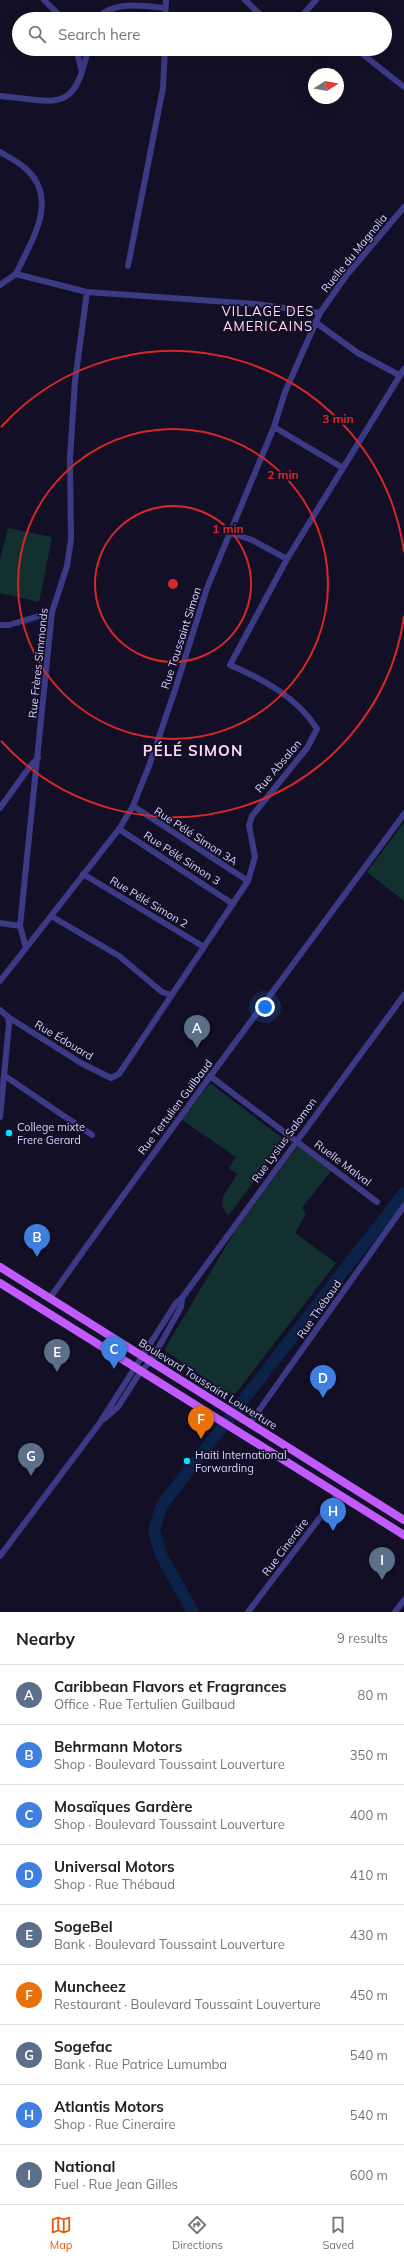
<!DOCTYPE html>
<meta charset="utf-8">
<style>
body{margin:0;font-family:Mulish,sans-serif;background:#f2f2f2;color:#222}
.compass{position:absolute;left:308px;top:68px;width:36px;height:36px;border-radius:50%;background:#fff;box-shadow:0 4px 16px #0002;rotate:79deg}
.you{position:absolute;left:265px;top:1007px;width:14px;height:14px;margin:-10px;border:3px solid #fff;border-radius:50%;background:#1a73e8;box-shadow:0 0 0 6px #1a73e833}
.badge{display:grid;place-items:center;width:26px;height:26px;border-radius:50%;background:#ea580c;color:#fff;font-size:13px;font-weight:700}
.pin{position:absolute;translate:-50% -33px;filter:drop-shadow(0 1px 2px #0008)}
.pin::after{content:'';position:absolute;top:21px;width:14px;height:12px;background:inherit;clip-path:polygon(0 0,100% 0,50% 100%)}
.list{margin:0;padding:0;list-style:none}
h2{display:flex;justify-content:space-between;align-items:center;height:52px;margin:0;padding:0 16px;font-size:17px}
h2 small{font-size:13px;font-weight:400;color:#767676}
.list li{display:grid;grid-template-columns:26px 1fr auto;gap:12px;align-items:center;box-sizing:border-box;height:60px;padding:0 16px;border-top:1px solid #e0e0e0}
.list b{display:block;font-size:15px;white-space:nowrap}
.list p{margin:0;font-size:13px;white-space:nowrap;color:#767676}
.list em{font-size:13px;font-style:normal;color:#767676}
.icon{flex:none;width:22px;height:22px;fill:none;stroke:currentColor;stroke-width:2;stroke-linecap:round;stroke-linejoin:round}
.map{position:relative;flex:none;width:404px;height:1612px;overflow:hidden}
.search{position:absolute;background:#fff;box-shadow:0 4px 16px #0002;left:12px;right:12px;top:12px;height:44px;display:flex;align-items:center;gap:10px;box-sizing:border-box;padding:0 14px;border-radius:22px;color:#767676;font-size:15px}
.sheet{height:592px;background:#fff}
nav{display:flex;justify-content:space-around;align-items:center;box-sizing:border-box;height:56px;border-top:1px solid #e0e0e0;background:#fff;font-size:11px;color:#767676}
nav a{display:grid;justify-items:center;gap:2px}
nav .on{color:#ea580c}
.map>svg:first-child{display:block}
</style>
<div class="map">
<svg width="404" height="1612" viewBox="0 0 404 1612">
<rect width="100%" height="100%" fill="#130f26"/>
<path fill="#12302f" d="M8 528 52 537 39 602 0 593V560Z
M404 822V901L367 872Z
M210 1083 285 1140 228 1216 222 1206 223 1197 237 1174 229 1168 236 1157 182 1120Z
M298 1146 331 1171 302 1208 306 1214 295 1233 336 1263 233 1397 164 1350 235 1231Z"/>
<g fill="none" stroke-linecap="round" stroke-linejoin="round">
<path stroke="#0c2248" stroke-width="2" d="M23 624 41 620"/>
<path stroke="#0c2248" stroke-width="12" d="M193 1612 161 1555 154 1530 162 1505 404 1193"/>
<path stroke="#3d3a85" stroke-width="6" d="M44 0 63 19
M245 0 265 19
M97 19C113 0 142 6 165 8
M165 19 166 0
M299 19 316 0
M76 49 82 72
M356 49 404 87
M0 96C57 101 74 115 88 49
M0 152C12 159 26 166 34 178 55 208 29 245 16 274
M128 266 163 88 165 49
M16 274 87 292 256 304 320 313
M0 285 16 274
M315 322 358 353 399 375
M274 427 343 468
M231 533 252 540 287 559
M0 625H9L52 612
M133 806 248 881
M0 808 31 765 38 758
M119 829 233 904
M83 874 204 947
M51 916 119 956 162 992 171 995
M0 923 20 926
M26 948 119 829 133 806 149 766 175 690 207 588 274 427 285 392 320 313 346 276 404 207
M0 981 26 948 20 926 52 612 67 566 71 539 70 458 75 381 87 292
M0 1010 8 1017 9 1024 0 1117
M8 1017 81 1063 111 1078 119 1074 248 881 255 857 249 825 252 816 307 748 317 729C298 698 263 679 230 665L287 559 404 369
M5 1076 92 1135
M210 1076 377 1202
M50 1298C165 1134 286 975 404 814
M104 1419 118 1407 141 1371 151 1361 181 1307 182 1298
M250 1423 404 1206
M0 1556 99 1424 176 1303 182 1298 404 995
M248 1612 338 1494
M395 1612 404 1600"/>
<path stroke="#c25bff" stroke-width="8" d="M0 1267 404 1520
M0 1283 404 1535"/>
</g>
<g fill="none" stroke="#d62828" stroke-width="2">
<circle cx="173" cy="584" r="78"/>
<circle cx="173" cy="584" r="155"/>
<path d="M404 616A233 233 0 0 1 1 741M1 427A233 233 0 0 1 404 552"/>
</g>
<g fill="#00e5ff" stroke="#130f26" stroke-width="1.5">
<circle cx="9" cy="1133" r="4"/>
<circle cx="187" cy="1461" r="4"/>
</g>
<g text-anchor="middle" stroke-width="3.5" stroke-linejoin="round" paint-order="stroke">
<g font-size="11" fill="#d9d4ff" stroke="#130f26">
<text transform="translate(354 253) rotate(-51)" y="4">Ruelle du Magnolia</text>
<text transform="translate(181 638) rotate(-72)" y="4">Rue Toussaint Simon</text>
<text transform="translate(38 663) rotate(-84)" y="4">Rue Frères Simmonds</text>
<text transform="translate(278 766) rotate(-50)" y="4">Rue Absalon</text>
<text transform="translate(196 836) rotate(33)" y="4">Rue Pélé Simon 3A</text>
<text transform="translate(182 858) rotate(33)" y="4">Rue Pélé Simon 3</text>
<text transform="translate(149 902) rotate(31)" y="4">Rue Pélé Simon 2</text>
<text transform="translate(64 1040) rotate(31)" y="4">Rue Édouard</text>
<text transform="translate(175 1107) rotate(-53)" y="4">Rue Tertulien Guilbaud</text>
<text transform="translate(284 1140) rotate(-54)" y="4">Rue Lysius Salomon</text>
<text transform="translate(343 1163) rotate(37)" y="4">Ruelle Malval</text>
<text transform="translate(319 1309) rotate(-55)" y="4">Rue Thébaud</text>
<text transform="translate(208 1384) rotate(32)" y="4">Boulevard Toussaint Louverture</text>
<text transform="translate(285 1547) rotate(-53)" y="4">Rue Cineraire</text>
</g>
<g font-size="11" fill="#d9d4ff" stroke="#130f26" text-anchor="start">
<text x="17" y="1131">College mixte<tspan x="17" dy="13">Frere Gerard</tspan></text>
<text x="195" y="1459">Haiti International<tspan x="195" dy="13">Forwarding</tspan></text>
</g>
<g font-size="13" letter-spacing="1" fill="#ffd6f0" stroke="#130f26">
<text x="268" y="316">VILLAGE DES<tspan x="268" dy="15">AMERICAINS</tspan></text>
</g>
<g font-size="15" font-weight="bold" letter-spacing="1" fill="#ffd6f0" stroke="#130f26">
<text x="193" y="756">PÉLÉ SIMON</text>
</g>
</g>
<circle cx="173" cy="584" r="6" fill="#d62828" stroke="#130f26" stroke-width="2"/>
<g font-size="12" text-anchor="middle" font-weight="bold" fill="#d62828" stroke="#130f26" stroke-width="3.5" stroke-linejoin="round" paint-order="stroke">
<text x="338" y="423">3 min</text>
<text x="283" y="479">2 min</text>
<text x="228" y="533">1 min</text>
</g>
</svg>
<svg class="compass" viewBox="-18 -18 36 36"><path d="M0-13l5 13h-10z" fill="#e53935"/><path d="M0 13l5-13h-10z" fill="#767676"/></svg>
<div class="you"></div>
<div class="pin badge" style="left:197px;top:1048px;background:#5c6f8a">A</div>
<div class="pin badge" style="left:37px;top:1257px;background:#3f7fe0">B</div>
<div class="pin badge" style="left:114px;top:1369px;background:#3f7fe0">C</div>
<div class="pin badge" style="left:323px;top:1398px;background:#3f7fe0">D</div>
<div class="pin badge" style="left:57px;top:1372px;background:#5c6f8a">E</div>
<div class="pin badge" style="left:201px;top:1439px;background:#e8710a">F</div>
<div class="pin badge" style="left:31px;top:1476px;background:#5c6f8a">G</div>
<div class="pin badge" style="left:333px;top:1531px;background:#3f7fe0">H</div>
<div class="pin badge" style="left:382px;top:1580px;background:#5c6f8a">I</div>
<div class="search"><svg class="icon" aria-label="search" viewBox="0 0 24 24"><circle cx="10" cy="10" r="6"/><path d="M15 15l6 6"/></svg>Search here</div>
</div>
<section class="sheet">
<h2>Nearby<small>9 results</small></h2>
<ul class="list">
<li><span class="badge" style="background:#5c6f8a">A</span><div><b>Caribbean Flavors et Fragrances</b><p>Office · Rue Tertulien Guilbaud</p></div><em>80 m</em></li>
<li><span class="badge" style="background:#3f7fe0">B</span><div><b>Behrmann Motors</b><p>Shop · Boulevard Toussaint Louverture</p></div><em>350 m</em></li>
<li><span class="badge" style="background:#3f7fe0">C</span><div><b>Mosaïques Gardère</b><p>Shop · Boulevard Toussaint Louverture</p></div><em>400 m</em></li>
<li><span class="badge" style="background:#3f7fe0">D</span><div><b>Universal Motors</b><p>Shop · Rue Thébaud</p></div><em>410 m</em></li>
<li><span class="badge" style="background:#5c6f8a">E</span><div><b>SogeBel</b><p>Bank · Boulevard Toussaint Louverture</p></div><em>430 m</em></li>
<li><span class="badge" style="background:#e8710a">F</span><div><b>Muncheez</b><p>Restaurant · Boulevard Toussaint Louverture</p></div><em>450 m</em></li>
<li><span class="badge" style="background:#5c6f8a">G</span><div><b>Sogefac</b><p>Bank · Rue Patrice Lumumba</p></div><em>540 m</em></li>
<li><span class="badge" style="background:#3f7fe0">H</span><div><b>Atlantis Motors</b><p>Shop · Rue Cineraire</p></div><em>540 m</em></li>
<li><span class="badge" style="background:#5c6f8a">I</span><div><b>National</b><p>Fuel · Rue Jean Gilles</p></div><em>600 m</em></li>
</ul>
</section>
<nav>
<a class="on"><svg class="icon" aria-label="map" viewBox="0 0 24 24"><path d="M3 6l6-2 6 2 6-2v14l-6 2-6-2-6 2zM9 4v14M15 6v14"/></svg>Map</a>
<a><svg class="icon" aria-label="directions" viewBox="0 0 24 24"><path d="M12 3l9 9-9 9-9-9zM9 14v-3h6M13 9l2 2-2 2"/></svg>Directions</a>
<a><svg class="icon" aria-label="saved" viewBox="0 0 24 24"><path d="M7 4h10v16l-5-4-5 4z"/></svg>Saved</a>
</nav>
